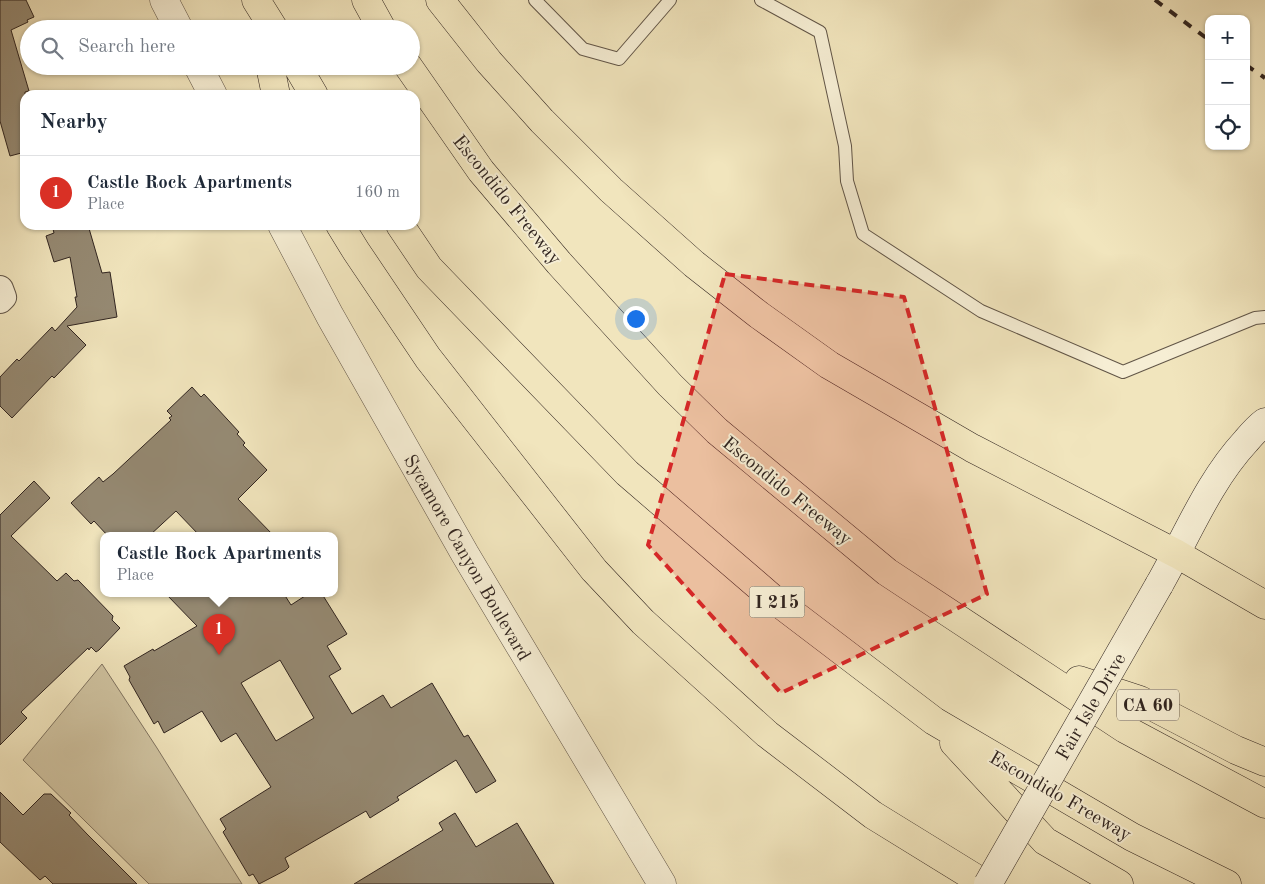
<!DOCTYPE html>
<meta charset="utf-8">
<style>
body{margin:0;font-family:"Old Standard TT",serif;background:#f2f2f3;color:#1f2937}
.controls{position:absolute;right:15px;top:15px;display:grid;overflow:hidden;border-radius:10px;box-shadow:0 1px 4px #0004}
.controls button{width:45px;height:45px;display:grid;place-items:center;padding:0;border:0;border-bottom:1px solid #e0e1e3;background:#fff;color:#1f2937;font:25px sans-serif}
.you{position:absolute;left:635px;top:318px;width:18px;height:18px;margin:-12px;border:4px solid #fff;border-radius:50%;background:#1a73e8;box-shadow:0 0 0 8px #1a73e833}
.badge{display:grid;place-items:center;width:32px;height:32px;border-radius:50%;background:#d93025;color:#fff;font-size:16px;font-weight:700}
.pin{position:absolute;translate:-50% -41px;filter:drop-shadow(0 1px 2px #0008)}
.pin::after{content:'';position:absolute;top:26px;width:18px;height:15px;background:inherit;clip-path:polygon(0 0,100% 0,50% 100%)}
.popup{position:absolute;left:100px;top:532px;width:238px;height:65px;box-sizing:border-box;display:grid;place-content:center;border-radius:10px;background:#fff;filter:drop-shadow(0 1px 4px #0005);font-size:16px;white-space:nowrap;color:#747a83}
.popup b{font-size:19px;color:#1f2937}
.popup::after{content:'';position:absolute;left:50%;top:100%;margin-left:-10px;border:10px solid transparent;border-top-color:#fff}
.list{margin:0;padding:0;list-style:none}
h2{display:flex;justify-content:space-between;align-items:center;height:65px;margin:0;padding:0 20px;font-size:21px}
h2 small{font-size:16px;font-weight:400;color:#747a83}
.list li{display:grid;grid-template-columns:32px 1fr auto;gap:15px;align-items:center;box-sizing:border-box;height:75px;padding:0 20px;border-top:1px solid #e0e1e3}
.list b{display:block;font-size:19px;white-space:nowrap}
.list p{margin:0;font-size:16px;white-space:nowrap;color:#747a83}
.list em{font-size:16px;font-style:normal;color:#747a83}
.icon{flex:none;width:28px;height:28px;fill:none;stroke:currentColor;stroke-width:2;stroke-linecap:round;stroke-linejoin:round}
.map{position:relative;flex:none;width:1265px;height:884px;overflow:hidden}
.search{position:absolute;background:#fff;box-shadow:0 1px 4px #0004;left:20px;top:20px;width:400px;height:55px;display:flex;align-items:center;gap:12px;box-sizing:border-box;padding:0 18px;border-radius:28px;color:#747a83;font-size:19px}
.panel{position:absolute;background:#fff;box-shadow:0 1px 4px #0004;left:20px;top:90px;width:400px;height:140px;border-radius:15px}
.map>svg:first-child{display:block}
</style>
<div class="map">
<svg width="1265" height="884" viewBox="0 0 1265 884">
<rect width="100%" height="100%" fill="#f1e5bd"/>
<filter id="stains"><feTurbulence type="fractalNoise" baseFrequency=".004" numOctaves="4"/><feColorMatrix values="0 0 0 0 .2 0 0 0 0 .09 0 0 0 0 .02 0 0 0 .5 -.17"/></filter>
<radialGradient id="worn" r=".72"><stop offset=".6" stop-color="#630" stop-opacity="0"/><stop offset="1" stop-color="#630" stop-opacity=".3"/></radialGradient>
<path fill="#d0c4a2" stroke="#807461" d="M102 664 157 748 242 884H149L23 760Z"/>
<path fill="#958972" stroke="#312520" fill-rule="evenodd" d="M0 0H26L34 17 27 20 28 22 11 30 29 91 25 92V152L10 156 0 121Z
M52 225H88L102 273 110 272 117 317 67 326 86 345 54 378 52 376 12 418 0 406V377L17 359 19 361 52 327 55 331 77 307 75 297H77L70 257 54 262 46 236 54 233Z
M192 387 201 397 204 394 239 432 237 434 245 443 243 445 267 470 238 499 274 536H200L176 511 149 536H108L94 521 91 524 71 503 99 477 103 482 113 474 171 420 169 418 172 416 167 411Z
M34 481 50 498 11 536 57 581 66 573 74 581 78 580 113 616 112 620 120 628 99 650 96 652 91 647 89 650 88 648 21 712 27 718 0 745V515Z
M166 594H284L291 605 308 594H322L347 634 327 646 341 669 329 676 352 714 383 695 391 708 432 683 464 737 468 735 496 781 476 793 456 760 397 797 399 800 373 816 370 818 366 811 285 858 289 867 286 870 259 884 253 874 249 876 223 832 226 829 220 819 271 787 236 733 221 742 202 711 164 733 158 721 154 724 129 680 130 677 124 666 153 649 154 651 197 626ZM280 660 314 718 276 741 241 683Z
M0 792 23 815 44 794H51L71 813 69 815 87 834 137 884H53L45 876 40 880 0 842Z
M455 813 476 847 517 823 554 884H354L443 830 439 823Z"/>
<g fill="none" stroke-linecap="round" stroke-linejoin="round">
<defs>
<path id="service" d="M535 0 583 49 619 59 670 0
M761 0 820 32 845 146 847 181 863 234 981 311 1123 372 1255 318 1265 317"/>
<path id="minor" d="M0 289 3 297 0 300"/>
<path id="tertiary" d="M164 0 179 29
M198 66 213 95
M282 225 330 316 465 554 662 884"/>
<path id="secondary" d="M1159 585C1187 536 1208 482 1246 441 1252 434 1258 427 1265 422"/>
<path id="motorway" d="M256 0 274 29
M366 0 382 29
M440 0 489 62 542 121 611 190 694 264 759 315 829 365 972 448 1177 554 1265 605
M270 66 276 95
M297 66 314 95
M408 66 481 171 559 263 670 385 717 431 887 572 1125 729 1265 804
M340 225 356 251 428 358 594 570 643 622 767 734 873 815 985 884
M400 225 429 268 627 473 771 597 934 721 1132 837 1227 884
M1079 680 1140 700 1236 750 1265 762
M954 743 1045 841 1119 884"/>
</defs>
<use href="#service" stroke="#615547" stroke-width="14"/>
<use href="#minor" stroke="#615547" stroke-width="28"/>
<use href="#tertiary" stroke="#615547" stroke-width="29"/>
<use href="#secondary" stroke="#312520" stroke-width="29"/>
<use href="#motorway" stroke="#312520" stroke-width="29"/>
<use href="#service" stroke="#f6eed4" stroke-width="12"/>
<use href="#minor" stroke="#f6eed4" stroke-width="26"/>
<use href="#tertiary" stroke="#f6eed4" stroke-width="28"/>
<use href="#secondary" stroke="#f6eed4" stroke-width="28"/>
<use href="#motorway" stroke="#f1e5bd" stroke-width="28"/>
<path stroke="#312520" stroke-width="4" stroke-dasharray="9 9" stroke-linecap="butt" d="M1155 0 1209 40
M1246 65 1265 78"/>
<defs>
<path id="secondary-bridge" d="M988 884 1159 585"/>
</defs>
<use href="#secondary-bridge" stroke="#312520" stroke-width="29" stroke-linecap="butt"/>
<use href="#secondary-bridge" stroke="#f6eed4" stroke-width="28"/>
</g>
<path fill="#d62828" fill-opacity="0.2" stroke="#d62828" stroke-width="4" stroke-dasharray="10 6" stroke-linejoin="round" d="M725 274 904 297 987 594 781 693 648 545Z"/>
<g text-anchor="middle" stroke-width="4" stroke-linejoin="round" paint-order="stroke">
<g fill="#f6eed4" stroke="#6c6156" stroke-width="1">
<rect x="749.5" y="586.5" width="55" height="31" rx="4"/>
<rect x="1117" y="689.5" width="62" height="31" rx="4"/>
</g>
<g font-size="18" font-weight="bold" fill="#312520">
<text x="777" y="608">I 215</text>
<text x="1148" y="711">CA 60</text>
</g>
<g font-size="19" fill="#312520" stroke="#f6eed4">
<text transform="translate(508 199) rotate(51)" y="7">Escondido Freeway</text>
<text transform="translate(788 490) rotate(39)" y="7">Escondido Freeway</text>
<text transform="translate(468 557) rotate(60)" y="7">Sycamore Canyon Boulevard</text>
<text transform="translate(1090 706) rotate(-60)" y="7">Fair Isle Drive</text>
<text transform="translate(1061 795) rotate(30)" y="7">Escondido Freeway</text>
</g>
</g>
<rect width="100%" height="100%" filter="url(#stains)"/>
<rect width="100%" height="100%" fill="url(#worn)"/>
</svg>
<div class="controls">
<button>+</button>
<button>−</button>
<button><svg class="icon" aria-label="locate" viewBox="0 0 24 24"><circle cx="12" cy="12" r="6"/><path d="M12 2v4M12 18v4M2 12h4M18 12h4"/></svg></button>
</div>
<div class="you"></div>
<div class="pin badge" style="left:219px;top:655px">1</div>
<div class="popup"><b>Castle Rock Apartments</b>Place</div>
<div class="search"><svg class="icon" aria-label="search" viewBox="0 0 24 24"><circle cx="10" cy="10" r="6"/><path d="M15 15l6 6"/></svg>Search here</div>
<section class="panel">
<h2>Nearby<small></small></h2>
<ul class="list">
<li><span class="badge">1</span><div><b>Castle Rock Apartments</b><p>Place</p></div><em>160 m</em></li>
</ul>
</section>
</div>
